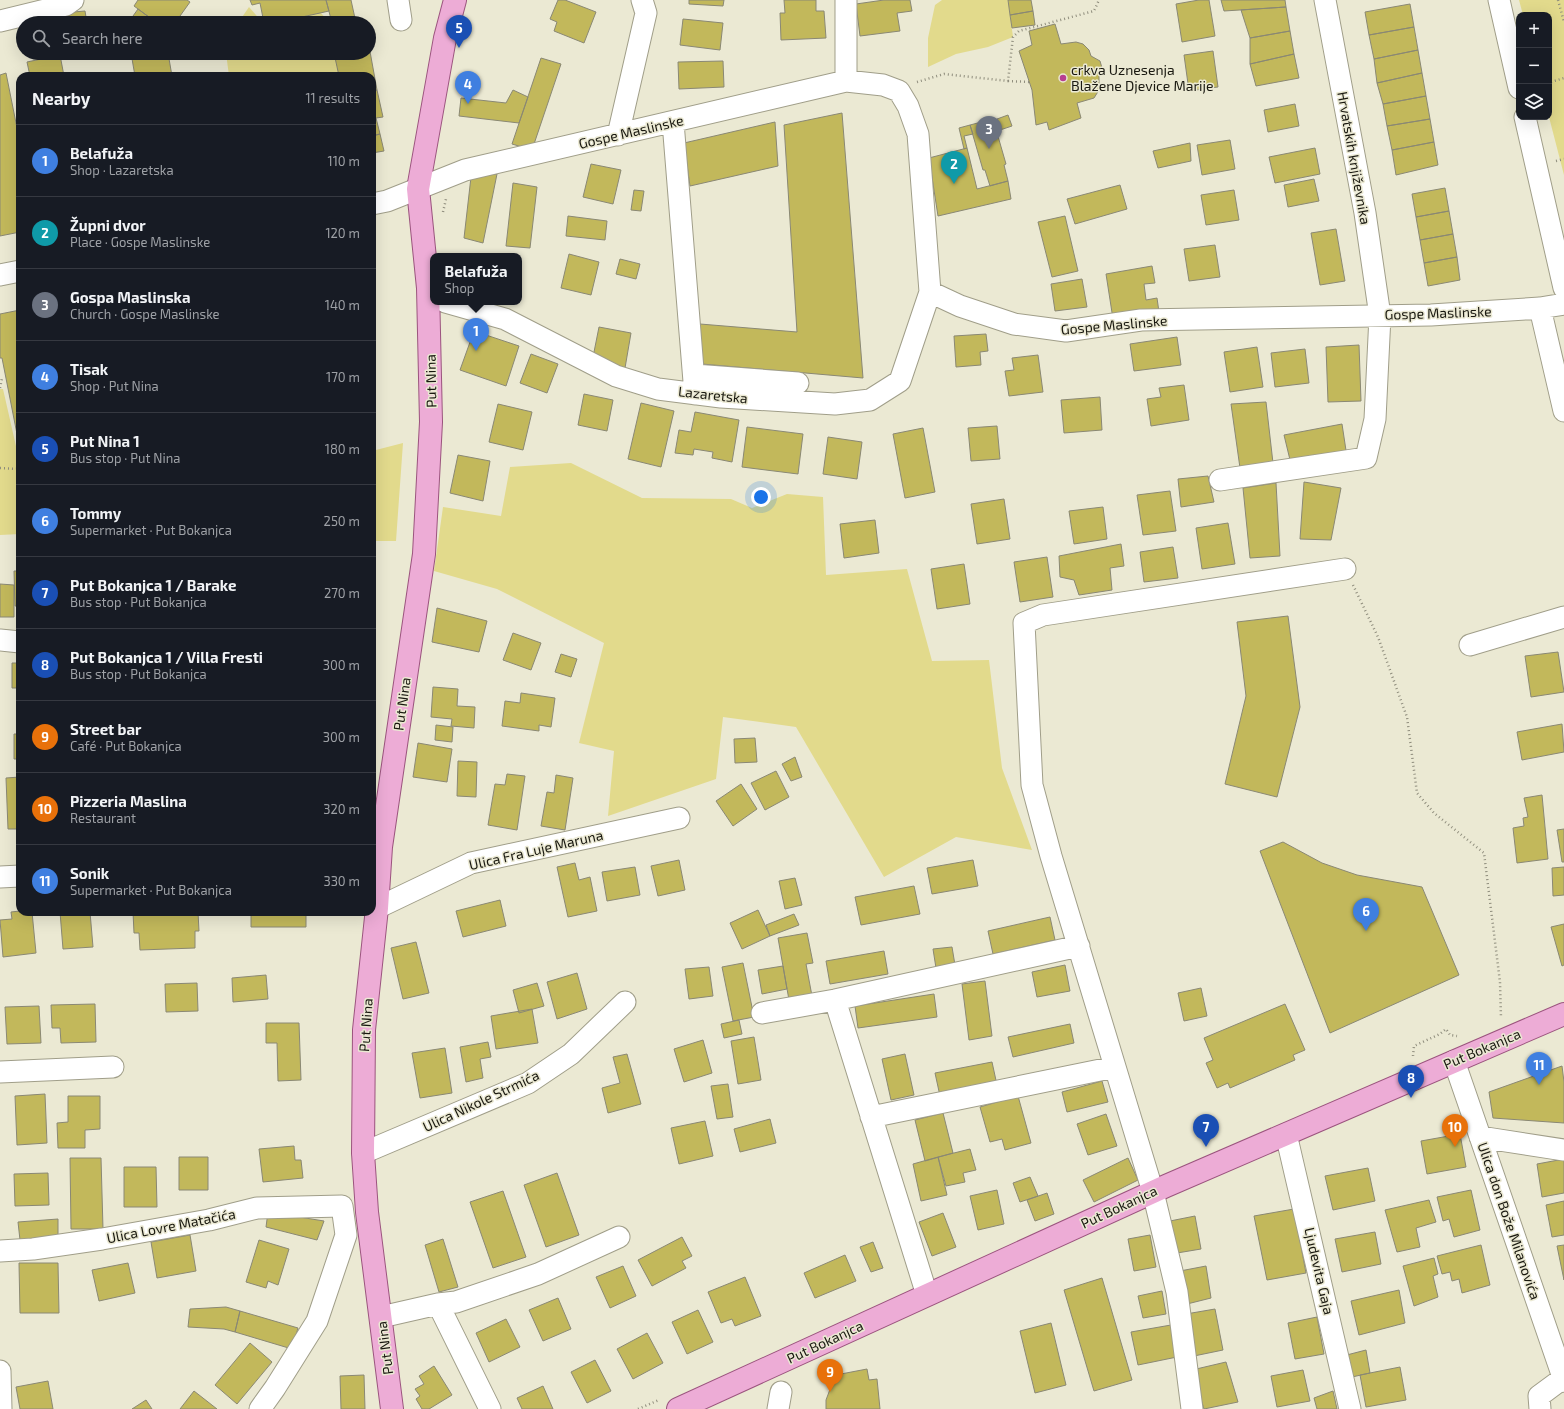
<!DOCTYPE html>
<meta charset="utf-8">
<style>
body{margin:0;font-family:"Exo 2",sans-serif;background:#242831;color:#f1f3f6}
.controls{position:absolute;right:12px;top:12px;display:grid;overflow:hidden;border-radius:8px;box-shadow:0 4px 16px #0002}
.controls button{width:36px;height:36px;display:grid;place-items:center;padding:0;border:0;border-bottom:1px solid #363941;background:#171b24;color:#f1f3f6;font:20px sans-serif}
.you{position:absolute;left:761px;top:497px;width:14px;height:14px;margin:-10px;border:3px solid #fff;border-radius:50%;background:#1a73e8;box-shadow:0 0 0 6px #1a73e833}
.badge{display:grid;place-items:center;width:26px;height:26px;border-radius:50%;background:#b83e91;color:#fff;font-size:13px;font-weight:700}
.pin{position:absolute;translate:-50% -33px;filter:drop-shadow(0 1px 2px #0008)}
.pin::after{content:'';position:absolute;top:21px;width:14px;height:12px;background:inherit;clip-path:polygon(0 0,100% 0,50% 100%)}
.popup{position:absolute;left:430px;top:253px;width:92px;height:52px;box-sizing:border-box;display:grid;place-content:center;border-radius:8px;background:#171b24;filter:drop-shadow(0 1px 3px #0005);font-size:13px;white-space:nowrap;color:#9ea1a6}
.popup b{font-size:15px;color:#f1f3f6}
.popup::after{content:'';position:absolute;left:50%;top:100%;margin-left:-8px;border:8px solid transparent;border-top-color:#171b24}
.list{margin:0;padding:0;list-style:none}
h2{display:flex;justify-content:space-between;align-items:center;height:52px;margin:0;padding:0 16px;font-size:17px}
h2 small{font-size:13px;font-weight:400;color:#9ea1a6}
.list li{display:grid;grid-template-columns:26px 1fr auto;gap:12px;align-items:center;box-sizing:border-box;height:72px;padding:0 16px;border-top:1px solid #363941}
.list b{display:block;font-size:15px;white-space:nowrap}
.list p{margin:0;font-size:13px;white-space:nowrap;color:#9ea1a6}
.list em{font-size:13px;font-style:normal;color:#9ea1a6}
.icon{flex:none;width:22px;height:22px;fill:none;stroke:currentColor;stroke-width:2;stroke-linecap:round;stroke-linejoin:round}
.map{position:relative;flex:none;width:1564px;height:1409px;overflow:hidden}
.search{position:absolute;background:#171b24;box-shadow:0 4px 16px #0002;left:16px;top:16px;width:360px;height:44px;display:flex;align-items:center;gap:10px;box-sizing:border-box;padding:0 14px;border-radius:22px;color:#9ea1a6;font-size:15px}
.panel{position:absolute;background:#171b24;box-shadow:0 4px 16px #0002;left:16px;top:72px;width:360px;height:844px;border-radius:12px}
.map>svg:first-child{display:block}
</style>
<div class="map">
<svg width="1564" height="1409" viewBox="0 0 1564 1409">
<rect width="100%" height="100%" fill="#ebe9d3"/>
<path fill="#e2da8c" d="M942 0H1008L1013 37 988 47 956 54 928 67V38L935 5Z
M1519 0H1564V175L1549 117V15H1523Z
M249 7 263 23H238Z
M320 12 330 23H275Z
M226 53H336L339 76H229Z
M0 389H3L18 455H20V534L0 535Z
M403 443 396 541H372V451Z
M571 463 642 498 731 499 752 508 787 494 823 497 826 575 907 569 932 661 989 660 1002 768 1032 850 956 837 884 877 796 727 723 717 716 779 608 816 614 751 579 743 604 643 497 589 434 571 443 507 501 516 510 467Z"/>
<path fill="#c2b85b" stroke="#8a8874" d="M138 0H187L190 2 175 23H157L134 6Z
M250 0H326L329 11 275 23H264L260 3 252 5Z
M326 0H351L356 23H332Z
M558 0H565L596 12 584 43 554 31 557 22 550 19Z
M689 0H724L723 6 689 4Z
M784 0H816V11H824L826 38 781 40 780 13H785Z
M884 0H910L912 11 897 13 900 31 860 36 856 4Z
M1008 0H1031L1033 11 1010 15Z
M1199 0H1209L1215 36 1182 42 1176 4Z
M1221 0H1285L1286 7 1224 11Z
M1410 4 1414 27 1369 35 1365 12Z
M1286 7 1290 31 1250 38 1241 10Z
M138 9 157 23H132L133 16Z
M85 11 87 23H64L62 13Z
M1033 11 1035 25 1012 28 1010 15Z
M683 19 723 23 720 50 680 45Z
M1055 24 1061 44 1076 42 1083 44 1089 50 1091 56 1100 61 1102 68 1099 75V90L1094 98 1077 103 1081 118 1049 130 1047 122 1036 125 1032 90 1019 51 1032 45 1029 31Z
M1414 27 1418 50 1374 59 1369 35Z
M1290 31 1294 54 1250 64V38Z
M369 46 377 90 372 91V76H339L334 53H369Z
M1418 50 1422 73 1377 83 1374 59Z
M1213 51 1218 87 1189 91 1184 55Z
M131 53H168L172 76H135Z
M1294 54 1299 78 1256 86 1250 64Z
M60 55 64 76H30L27 62Z
M541 58 561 64 532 150 512 144Z
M723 61 724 87 679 89 678 62Z
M6 73 20 143V232L0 236V75Z
M1422 73 1426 96 1383 104 1377 83Z
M377 90 383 117 376 118 380 134 372 136V91Z
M513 90 528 97 519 123 459 116 461 98 506 103Z
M1426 96 1430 119 1387 126 1383 104Z
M1295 104 1299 126 1268 132 1264 110Z
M842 113 863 378 702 364 700 324 797 332 784 125Z
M1008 115 1012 126 1000 130 997 119Z
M993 119 1006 164 1004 165 1008 181 990 186 985 170H983L970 125Z
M1430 119 1434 142 1392 150 1387 126Z
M775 122 778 166 690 186 684 143Z
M970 125 973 134 964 136 967 148 964 149 959 128Z
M380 134 384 151 372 153V136Z
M1230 140 1235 169 1202 175 1197 145Z
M1434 142 1438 165 1396 175 1392 150Z
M1190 143 1191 161 1158 168 1153 151Z
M967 148 977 189 1008 181 1011 199 938 216 929 158Z
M1315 148 1320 174 1275 183 1269 157Z
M591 164 621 170 613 204 583 197Z
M497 174 483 243 464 238 471 177Z
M1314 179 1319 201 1288 207 1284 185Z
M513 183 537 187 530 248 506 246Z
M1120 185 1127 209 1075 224 1067 199Z
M1445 188 1449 211 1416 217 1412 194Z
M634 190 644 191 641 211 631 210Z
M1234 190 1239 220 1206 225 1201 195Z
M1449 211 1453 234 1420 240 1416 217Z
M568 216 607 221 605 240 566 236Z
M1065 216 1078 271 1052 277 1038 222Z
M1336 229 1345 281 1320 285 1311 233Z
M1453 234 1457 257 1424 263 1420 240Z
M1215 245 1220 277 1189 281 1184 249Z
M569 254 599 262 591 295 561 288Z
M1457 257 1460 280 1428 286 1424 263Z
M620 259 640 264 636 279 616 274Z
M1152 266 1155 283 1144 284 1146 300 1157 298 1159 312 1113 319 1106 274Z
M1082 279 1087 307 1055 311 1051 284Z
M20 310V434H17L2 358H0V314Z
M599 327 631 333 625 368 592 362Z
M474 331 519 346 506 386 460 370Z
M986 334 988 351 980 352 981 365 956 367 954 336Z
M1177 337 1181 365 1134 371 1130 344Z
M1359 345 1361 401 1328 402 1326 347Z
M1257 347 1263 387 1230 392 1224 352Z
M1305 349 1309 383 1275 387 1271 353Z
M531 354 558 364 547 393 520 383Z
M1038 355 1043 392 1009 396 1005 371 1014 370 1012 358Z
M1184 385 1189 420 1151 426 1147 399 1161 397 1159 388Z
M584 394 613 400 607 431 578 425Z
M1100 397 1102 430 1064 433 1061 400Z
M1266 402 1273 463 1240 468 1231 404Z
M641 403 674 411 661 467 628 459Z
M498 404 532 412 523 450 489 442Z
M695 412 739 420 732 462 712 458 713 452 694 449 693 455 675 453 679 430 691 432Z
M1342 424 1347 457 1291 464 1284 435Z
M997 426 1000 459 971 461 968 428Z
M747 427 803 434 798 474 742 467Z
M923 428 935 492 905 498 893 434Z
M828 437 862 442 857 479 823 474Z
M458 455 490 461 483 501 450 493Z
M1208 476 1214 502 1181 507 1178 479Z
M1304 482 1341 488 1331 540 1300 539Z
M1276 483 1280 556 1250 558 1243 488Z
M1170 491 1176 531 1143 535 1137 495Z
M1004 499 1010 539 977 544 971 504Z
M1103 507 1107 539 1074 544 1069 511Z
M875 520 879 553 844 558 840 524Z
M1228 523 1235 564 1202 569 1196 528Z
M1121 544 1124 566 1110 568 1112 590 1079 595 1074 580 1060 577 1059 556Z
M1173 547 1178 578 1144 582 1140 552Z
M1047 557 1053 597 1020 602 1014 562Z
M964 564 970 604 937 609 931 569Z
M14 571H20V606H15Z
M0 584 14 585V617H0Z
M437 608 487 621 479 652 432 642Z
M1288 616 1300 707 1277 797 1225 784 1246 696 1237 622Z
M513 633 541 643 531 670 503 660Z
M1558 652 1564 692 1531 697 1525 656Z
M561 654 577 659 571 677 555 672Z
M12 663H20V688H12Z
M433 687 458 689 457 706 475 707 474 728 451 726 452 719 431 717Z
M521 693 555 698 551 727 539 725V731L502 726 505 701 520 703Z
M1562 724 1564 752 1522 760 1517 732Z
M436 725 453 727 452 742 435 740Z
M14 734H20V759H14Z
M755 738 757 762 735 763 734 739Z
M418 743 452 749 447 782 413 777Z
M795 757 802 777 791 781 782 764Z
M458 761 477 762 476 797 457 796Z
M776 771 789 797 765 810 751 783Z
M507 774 525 776 517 830 488 825 495 784 505 785Z
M556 775 573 778 565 830 541 826 547 792 554 793Z
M20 777V829H8L6 778Z
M741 784 757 809 733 826 716 801Z
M1542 795 1548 859 1517 863 1513 828 1524 826 1523 818 1528 817 1524 798Z
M1564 829V862H1562L1557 830Z
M1283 842 1322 863 1357 875 1422 887 1459 975 1330 1033 1260 851Z
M679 860 685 890 658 896 651 866Z
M973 860 978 886 932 894 927 868Z
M575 863 579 880 590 877 597 911 568 917 557 867Z
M635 867 640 895 607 901 602 872Z
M1564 867V895L1553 896 1552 868Z
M795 878 802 905 785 909 779 881Z
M914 886 920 914 861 925 855 897Z
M500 900 506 926 463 937 456 911Z
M758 910 770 936 742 949 730 923Z
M20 911 32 912 36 953 3 957 0 920 12 919 11 912Z
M60 912H90L93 947 63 949Z
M133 912H198L199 931H195V948L140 950 139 933H134Z
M251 912H306V927H251Z
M794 914 799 925 770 936 766 925Z
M1050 917 1055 940 993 954 988 931Z
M1564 924V965L1562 966 1551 927Z
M807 933 813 963 806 964 812 996 789 1000 778 938Z
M416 942 429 993 403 999 391 948Z
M952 947 955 965 936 968 933 949Z
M884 951 888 974 830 984 826 961Z
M743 963 754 1017 733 1021 722 967Z
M1065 965 1070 991 1037 997 1032 972Z
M783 966 787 989 762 994 758 970Z
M709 967 713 996 689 999 685 969Z
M577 973 587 1009 557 1019 547 982Z
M266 975 268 999 233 1002 232 978Z
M985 981 992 1036 969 1040 962 984Z
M197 983 198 1011 166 1012 165 984Z
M537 983 544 1006 519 1013 513 990Z
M1201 988 1207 1016 1184 1021 1178 993Z
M934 994 937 1017 858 1028 855 1006Z
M95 1004 96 1042 61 1043 60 1028H52L51 1005Z
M1285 1004 1305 1050 1293 1055 1295 1060 1230 1088 1228 1083 1217 1088 1206 1063 1213 1060 1204 1038Z
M39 1006 41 1043 7 1044 5 1007Z
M532 1009 538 1043 496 1049 491 1016Z
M739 1020 742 1034 724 1038 721 1024Z
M266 1023H299L301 1080 278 1081 277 1043H266Z
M1070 1024 1074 1043 1013 1057 1008 1037Z
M754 1037 761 1080 738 1084 731 1041Z
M703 1040 712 1073 684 1082 674 1049Z
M488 1042 491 1057 480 1059 483 1078 466 1082 460 1047Z
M445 1048 452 1093 420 1098 412 1053Z
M627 1054 641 1104 608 1113 602 1088 620 1083 613 1057Z
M905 1054 914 1095 891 1100 882 1059Z
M992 1062 997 1085 940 1096 935 1073Z
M1562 1066 1564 1082V1123L1493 1118 1489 1092Z
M1102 1081 1108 1102 1067 1112 1062 1092Z
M728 1084 733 1117 717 1119 711 1086Z
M45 1094 47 1143 17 1145 15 1096Z
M68 1096H100V1129L85 1130V1148H58L57 1123 68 1122Z
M1018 1096 1031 1143 1005 1150 1002 1139 990 1142 980 1107Z
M943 1113 953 1153 925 1161 915 1120Z
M1106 1114 1117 1146 1088 1155 1077 1124Z
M770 1119 776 1143 740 1152 734 1129Z
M705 1121 713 1156 679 1164 671 1128Z
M1460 1134 1466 1167 1427 1174 1421 1141Z
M294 1146 295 1160H301L303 1178 263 1182 259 1149Z
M970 1149 976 1170 963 1173 965 1182 946 1186 938 1157Z
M179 1157H208V1190H179Z
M938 1157 947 1195 921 1201 913 1164Z
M70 1158H101L103 1229H71Z
M1128 1158 1138 1180 1094 1202 1083 1180Z
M1564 1159V1193L1542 1197 1537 1164Z
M124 1167H156L157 1207H124Z
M1368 1168 1375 1201 1333 1210 1325 1176Z
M48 1173 49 1205 15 1206 14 1174Z
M557 1173 579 1235 546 1247 524 1185Z
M1030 1177 1038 1196 1020 1202 1013 1183Z
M997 1190 1004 1224 978 1230 970 1196Z
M1471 1190 1480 1230 1454 1237 1449 1219 1443 1221 1437 1197Z
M503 1191 526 1257 493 1268 470 1202Z
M1047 1193 1054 1214 1035 1221 1027 1200Z
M1429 1200 1436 1222 1416 1228 1420 1247 1397 1252 1385 1210Z
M1564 1201V1235L1552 1237 1546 1205Z
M1294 1209 1306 1273 1267 1280 1254 1216Z
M268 1212 324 1221 317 1240 266 1227Z
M943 1213 956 1247 932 1256 919 1222Z
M1195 1216 1201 1249 1171 1254 1165 1222Z
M58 1219V1237L20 1240 18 1222Z
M1375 1232 1381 1264 1342 1272 1335 1239Z
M190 1235 196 1271 157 1278 151 1242Z
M1150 1235 1156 1267 1134 1271 1128 1239Z
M682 1237 692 1256 682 1261 686 1268 652 1286 638 1260Z
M443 1239 458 1287 439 1292 425 1245Z
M259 1240 289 1249 278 1285 268 1281 266 1288 246 1282Z
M873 1242 883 1268 871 1272 860 1247Z
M1481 1245 1490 1285 1462 1293 1459 1279 1452 1281 1450 1272 1442 1274 1437 1256Z
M1564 1245V1280L1557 1246Z
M845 1255 856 1281 815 1298 804 1273Z
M1434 1258 1438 1274 1433 1276 1438 1297 1414 1306 1403 1266Z
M19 1263H58L59 1313H20Z
M128 1263 135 1293 99 1301 92 1270Z
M623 1266 636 1296 610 1308 596 1277Z
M1206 1266 1211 1298 1187 1304 1180 1271Z
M745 1277 761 1316 735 1326 732 1319 721 1323 708 1292Z
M1102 1278 1132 1380 1094 1391 1064 1290Z
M1399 1290 1405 1323 1359 1335 1351 1301Z
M1162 1291 1166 1314 1143 1318 1138 1296Z
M558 1298 571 1329 543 1341 529 1310Z
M226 1307 240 1311 235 1332 224 1329 188 1327 190 1309Z
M1215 1309 1223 1350 1194 1356 1186 1314Z
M698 1310 713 1342 687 1354 672 1322Z
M240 1311 298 1328 292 1349 235 1332Z
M1317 1317 1324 1354 1295 1359 1288 1323Z
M506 1319 520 1347 489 1362 476 1333Z
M1051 1323 1066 1385 1035 1393 1020 1331Z
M1171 1325 1177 1357 1138 1365 1131 1332Z
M647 1333 663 1363 633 1379 617 1349Z
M250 1343 272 1362 237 1404 215 1385Z
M1366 1350 1370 1373 1343 1379 1339 1357Z
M595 1360 611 1391 587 1403 571 1372Z
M1226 1362 1238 1402 1204 1409 1192 1370Z
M434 1366 452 1395 429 1409H422L416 1399 420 1396 415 1389 424 1384 419 1376Z
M1400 1367 1406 1400 1366 1407 1360 1375Z
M867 1369 869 1380 877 1379 880 1409H826V1400L832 1384 841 1374Z
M1303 1370 1310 1401 1277 1407 1271 1376Z
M364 1375 365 1409H341L340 1376Z
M48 1381 53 1409H20L16 1387Z
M543 1386 553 1409H522L517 1398Z
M194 1391 217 1409H180Z
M1333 1391 1337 1409H1317L1314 1398Z
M146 1400 152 1409H132Z"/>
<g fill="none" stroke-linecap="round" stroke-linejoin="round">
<defs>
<path id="minor" d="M398 0 401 20
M846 0V81
M1499 0 1519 88
M0 21 66 5 73 0
M1525 117 1564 288
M673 122 695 394
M618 135 646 13 642 0
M372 204 387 201 465 170 846 81 883 85 899 91 908 106 918 134 930 292 960 306 1014 324 1066 331 1141 320 1431 315 1540 308 1564 304
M0 275 20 271
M445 302 505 319 616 376 658 389 721 397 835 404 870 400 900 381 930 292
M1540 308 1564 411
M694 375 798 383
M1220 480 1366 458 1375 419 1380 316 1365 213 1325 0
M0 640 20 642
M1470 645 1564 617
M0 877 20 876
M377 908 471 863 679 818
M835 1000 927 1295
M762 1013 835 1000 1079 946
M1454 1061 1564 1380
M0 1072 113 1067
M871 1117 1115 1067
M1286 1134 1350 1409
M1480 1137 1564 1150
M363 1153 528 1083 571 1054 625 1002
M0 1251 33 1249 102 1239 209 1220 257 1208 342 1206 346 1235 317 1321 275 1388 260 1409
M438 1304 490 1409
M381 1317 438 1304 456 1302 538 1274 619 1237
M0 1371 1 1409
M778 1409 781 1392
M1192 1409 1177 1292 1153 1192 1051 856 1032 785 1024 623 1043 615 1345 569
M1540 1409 1539 1396 1558 1382 1564 1381"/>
<path id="major" d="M392 1409 367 1212 363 1153 364 1030 377 908 381 847 424 554 431 422 428 288 418 189 445 38 455 0
M678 1409 1166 1186 1564 1014"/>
</defs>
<use href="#minor" stroke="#a09e89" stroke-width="23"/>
<use href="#major" stroke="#9b547e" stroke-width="24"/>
<path stroke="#8f8d7d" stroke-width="2.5" stroke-dasharray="1 3" stroke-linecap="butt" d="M1558 0 1564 22
M1008 81 1029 82
M917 82 944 74 1008 81 1013 37 1019 31 1094 11 1099 0
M1551 82 1564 78
M1556 161 1564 159
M443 212 446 199
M0 388 2 378
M0 468 16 469 20 468
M1353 585 1378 637 1407 717 1417 793 1434 813 1484 853 1500 982 1501 1018
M1413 1056 1414 1046 1440 1034 1446 1029 1450 1035 1457 1036
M638 1409 659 1400"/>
<use href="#minor" stroke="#fff" stroke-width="21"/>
<use href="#major" stroke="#edacd6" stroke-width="22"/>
</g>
<circle fill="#b83e91" stroke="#ebe9d3" stroke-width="1.5" cx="1063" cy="78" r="4"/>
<g text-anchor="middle" stroke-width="3" stroke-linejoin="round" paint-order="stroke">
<g font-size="14" fill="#191810" stroke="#ebe9d3" text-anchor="start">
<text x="1071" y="75">crkva Uznesenja<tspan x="1071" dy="16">Blažene Djevice Marije</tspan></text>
</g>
<g font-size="14" fill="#191810" stroke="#ebe9d3">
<text transform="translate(631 132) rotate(-13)" y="5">Gospe Maslinske</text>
<text transform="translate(1354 158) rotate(80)" y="5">Hrvatskih književnika</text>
<text transform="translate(1438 313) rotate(-2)" y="5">Gospe Maslinske</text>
<text transform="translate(1114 325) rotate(-5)" y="5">Gospe Maslinske</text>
<text transform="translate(431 381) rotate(-91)" y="5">Put Nina</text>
<text transform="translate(713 395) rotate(6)" y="5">Lazaretska</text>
<text transform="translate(402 704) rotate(-82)" y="5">Put Nina</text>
<text transform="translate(536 850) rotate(-13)" y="5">Ulica Fra Luje Maruna</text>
<text transform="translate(366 1025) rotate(-86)" y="5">Put Nina</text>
<text transform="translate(1482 1049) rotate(-23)" y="5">Put Bokanjca</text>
<text transform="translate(481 1101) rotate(-25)" y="5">Ulica Nikole Strmića</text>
<text transform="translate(1119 1207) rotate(-25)" y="5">Put Bokanjca</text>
<text transform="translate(1509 1221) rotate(71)" y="5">Ulica don Bože Milanovića</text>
<text transform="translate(171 1226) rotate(-11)" y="5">Ulica Lovre Matačića</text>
<text transform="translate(1319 1271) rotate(77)" y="5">Ljudevita Gaja</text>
<text transform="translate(825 1342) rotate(-25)" y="5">Put Bokanjca</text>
<text transform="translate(385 1348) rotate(-97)" y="5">Put Nina</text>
</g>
</g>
</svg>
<div class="controls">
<button>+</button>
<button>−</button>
<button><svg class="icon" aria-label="layers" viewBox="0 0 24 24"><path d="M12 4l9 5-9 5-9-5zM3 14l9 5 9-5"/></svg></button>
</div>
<div class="you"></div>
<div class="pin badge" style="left:476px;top:351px;background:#3f7fe0">1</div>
<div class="popup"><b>Belafuža</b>Shop</div>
<div class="pin badge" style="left:954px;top:184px;background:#0f9aa8">2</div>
<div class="pin badge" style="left:989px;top:149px;background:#6b7280">3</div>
<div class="pin badge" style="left:468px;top:104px;background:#3f7fe0">4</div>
<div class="pin badge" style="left:459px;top:48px;background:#1a4fb4">5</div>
<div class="pin badge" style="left:1366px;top:931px;background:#3f7fe0">6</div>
<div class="pin badge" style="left:1206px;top:1147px;background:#1a4fb4">7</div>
<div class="pin badge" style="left:1411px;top:1098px;background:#1a4fb4">8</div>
<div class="pin badge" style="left:830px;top:1392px;background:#e8710a">9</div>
<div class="pin badge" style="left:1455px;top:1147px;background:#e8710a">10</div>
<div class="pin badge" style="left:1539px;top:1085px;background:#3f7fe0">11</div>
<div class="search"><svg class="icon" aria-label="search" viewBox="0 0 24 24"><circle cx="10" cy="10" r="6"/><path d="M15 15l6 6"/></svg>Search here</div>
<section class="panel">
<h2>Nearby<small>11 results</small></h2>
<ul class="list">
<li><span class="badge" style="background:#3f7fe0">1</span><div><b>Belafuža</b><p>Shop · Lazaretska</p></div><em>110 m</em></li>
<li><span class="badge" style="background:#0f9aa8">2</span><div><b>Župni dvor</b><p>Place · Gospe Maslinske</p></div><em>120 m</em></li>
<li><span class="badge" style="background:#6b7280">3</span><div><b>Gospa Maslinska</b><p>Church · Gospe Maslinske</p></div><em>140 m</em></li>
<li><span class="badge" style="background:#3f7fe0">4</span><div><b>Tisak</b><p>Shop · Put Nina</p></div><em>170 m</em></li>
<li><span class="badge" style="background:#1a4fb4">5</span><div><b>Put Nina 1</b><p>Bus stop · Put Nina</p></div><em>180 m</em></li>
<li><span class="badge" style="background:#3f7fe0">6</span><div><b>Tommy</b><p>Supermarket · Put Bokanjca</p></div><em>250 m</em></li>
<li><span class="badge" style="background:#1a4fb4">7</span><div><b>Put Bokanjca 1 / Barake</b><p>Bus stop · Put Bokanjca</p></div><em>270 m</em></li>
<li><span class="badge" style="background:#1a4fb4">8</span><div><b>Put Bokanjca 1 / Villa Fresti</b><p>Bus stop · Put Bokanjca</p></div><em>300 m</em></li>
<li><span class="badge" style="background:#e8710a">9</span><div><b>Street bar</b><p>Café · Put Bokanjca</p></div><em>300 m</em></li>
<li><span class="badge" style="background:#e8710a">10</span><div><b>Pizzeria Maslina</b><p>Restaurant</p></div><em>320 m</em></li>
<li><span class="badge" style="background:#3f7fe0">11</span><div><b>Sonik</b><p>Supermarket · Put Bokanjca</p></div><em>330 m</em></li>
</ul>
</section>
</div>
